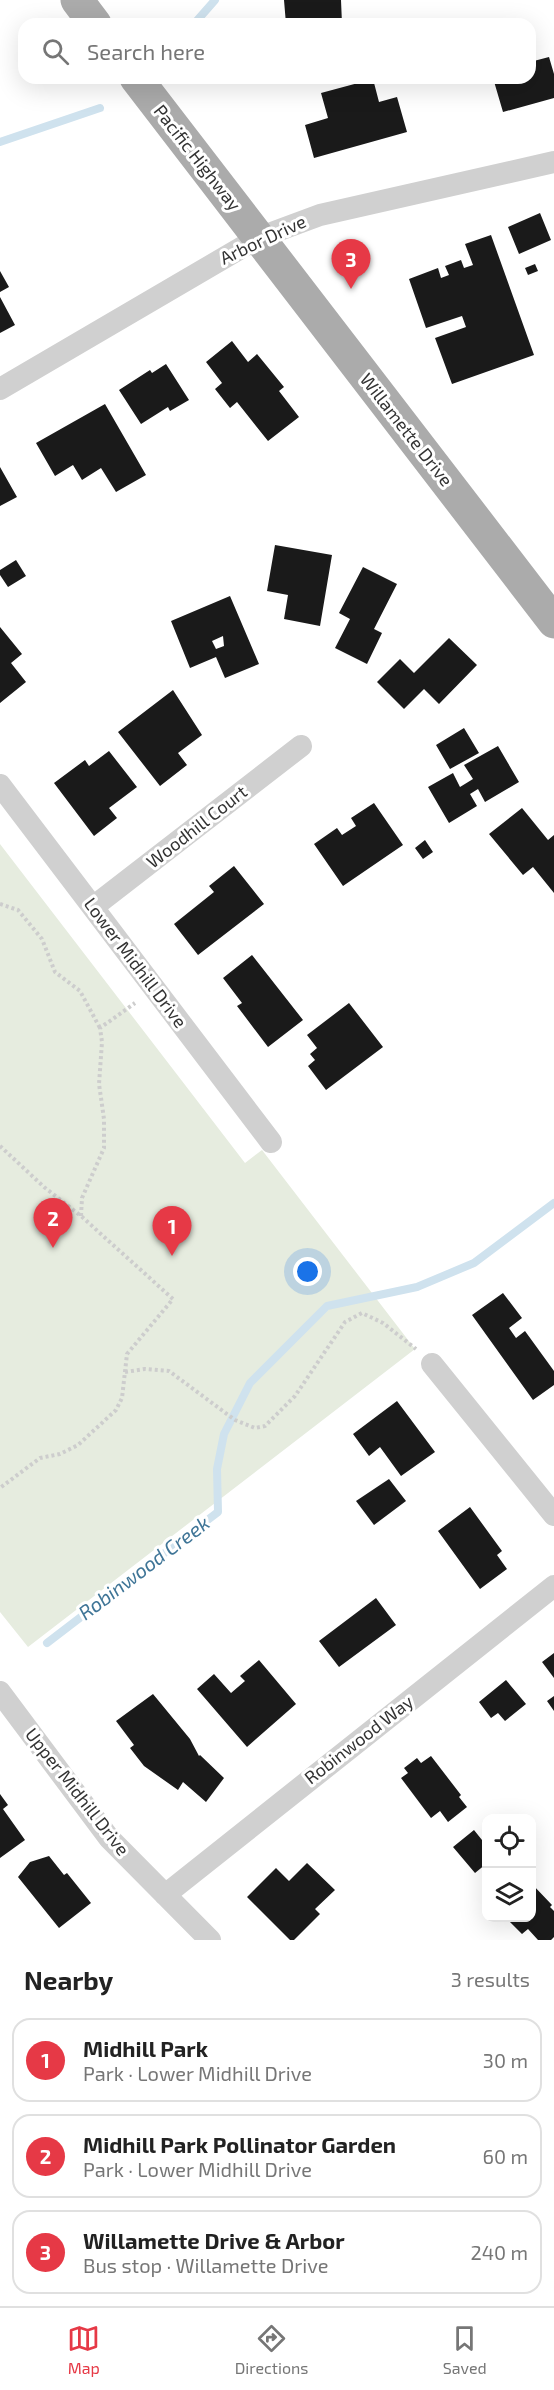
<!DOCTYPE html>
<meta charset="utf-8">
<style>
body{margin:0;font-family:"Exo 2",sans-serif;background:#f2f2f2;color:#222}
.controls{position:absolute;right:18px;bottom:18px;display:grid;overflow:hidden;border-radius:12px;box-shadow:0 6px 24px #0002}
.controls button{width:54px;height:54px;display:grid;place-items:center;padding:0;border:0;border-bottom:2px solid #e0e0e0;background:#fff;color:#222;font:30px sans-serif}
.you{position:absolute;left:308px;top:1272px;width:21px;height:21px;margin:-15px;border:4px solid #fff;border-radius:50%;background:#1a73e8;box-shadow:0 0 0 9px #1a73e833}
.badge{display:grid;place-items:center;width:39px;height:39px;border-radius:50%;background:#e63946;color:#fff;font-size:20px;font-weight:700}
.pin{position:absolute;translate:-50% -50px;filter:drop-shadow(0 2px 3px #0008)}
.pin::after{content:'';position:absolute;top:32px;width:21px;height:18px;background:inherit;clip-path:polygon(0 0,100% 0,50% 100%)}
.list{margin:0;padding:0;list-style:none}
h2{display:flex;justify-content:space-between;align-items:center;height:78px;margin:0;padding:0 24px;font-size:26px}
h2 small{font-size:20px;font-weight:400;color:#767676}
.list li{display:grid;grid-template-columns:39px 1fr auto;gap:18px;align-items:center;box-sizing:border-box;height:84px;margin:0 12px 12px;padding:0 12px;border:2px solid #e0e0e0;border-radius:18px}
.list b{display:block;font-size:22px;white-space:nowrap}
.list p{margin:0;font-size:20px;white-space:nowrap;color:#767676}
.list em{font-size:20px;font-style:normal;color:#767676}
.icon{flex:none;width:33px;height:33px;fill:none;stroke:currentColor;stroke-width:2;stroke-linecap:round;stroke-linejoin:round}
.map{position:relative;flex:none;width:554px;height:1940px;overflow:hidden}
.search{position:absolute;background:#fff;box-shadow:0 6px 24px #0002;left:18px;right:18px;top:18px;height:66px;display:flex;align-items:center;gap:15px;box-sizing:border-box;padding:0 21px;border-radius:18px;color:#767676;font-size:22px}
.sheet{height:366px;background:#fff}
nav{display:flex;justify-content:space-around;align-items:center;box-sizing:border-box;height:84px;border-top:2px solid #e0e0e0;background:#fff;font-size:16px;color:#767676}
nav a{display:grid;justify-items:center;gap:3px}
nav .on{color:#e63946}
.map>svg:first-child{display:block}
</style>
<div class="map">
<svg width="554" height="1940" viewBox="0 0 554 1940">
<rect width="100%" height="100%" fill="#fff"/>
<path fill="#e6ecdf" d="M0 844 245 1163 262 1150 415 1349 28 1647 0 1612Z"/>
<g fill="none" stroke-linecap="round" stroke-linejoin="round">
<path stroke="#cfe2ee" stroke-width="8" d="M194 24 215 0
M0 142 100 108
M47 1643 218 1512 217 1469 224 1434 250 1383 327 1306 417 1287 474 1263 554 1203"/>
</g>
<path fill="#1a1a1a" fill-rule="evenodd" d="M284 0H341L342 24H286Z
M549 57 554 74V98L503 112 493 78H530V62Z
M373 79 379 102 397 97 407 132 314 158 305 125 328 118 321 93Z
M540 213 551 240 519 254 508 227Z
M491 235 534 355 452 384 435 338 466 327 462 316 426 328 409 279 438 268 441 278 449 275 445 266 461 260 464 268 473 265 465 244Z
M535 264 538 271 528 275 525 268Z
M0 271 9 287 0 292Z
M0 297 15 325 0 333Z
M232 341 248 362 257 354 284 387 279 391 299 417 268 441 237 402 230 408 215 389 222 383 206 362Z
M166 364 189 400 170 411 168 407 141 424 119 390 150 370 152 373Z
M105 404 146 475 116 492 101 468 82 480 73 465 55 476 36 443Z
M0 467 17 497 0 506Z
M275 545 332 555 320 626 284 619 288 595 267 591Z
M16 560 26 576 8 587 0 575V570Z
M363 567 397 584 374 629 382 633 367 664 335 648 350 619 339 613Z
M230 596 259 664 225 678 216 657 190 668 171 621ZM223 636 224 646 216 649 212 641Z
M0 627 22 654 11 663 26 682 0 703Z
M449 638 477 665 439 704 424 689 404 709 377 682 400 659 414 673Z
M173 690 202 735 178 753 187 765 160 786 118 732Z
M464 728 479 753 450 769 436 745Z
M498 746 519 782 485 802 478 789 470 794 477 806 449 823 428 787 453 773 460 787 473 779 464 765Z
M109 751 137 787 109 808 117 818 94 836 54 783 85 760 89 766Z
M374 803 403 845 343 886 314 844 337 828 342 835 356 826 351 818Z
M522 808 548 840 554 835V893L533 867 523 875 489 834Z
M425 840 433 852 423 859 415 848Z
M234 866 264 904 198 955 174 924 214 892 209 886Z
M252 955 303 1020 268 1047 237 1006 242 1003 223 978Z
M349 1003 383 1047 326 1090 308 1066 315 1060 310 1054 317 1048 307 1035Z
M503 1293 522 1318 509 1328 516 1338 525 1331 554 1371V1385L533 1400 472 1315Z
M397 1401 435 1452 401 1476 380 1447 369 1456 353 1434Z
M389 1479 406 1501 374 1525 356 1501Z
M470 1507 502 1551 497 1555 507 1569 480 1589 438 1531Z
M376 1598 396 1625 339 1667 319 1641Z
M554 1653V1678L542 1662Z
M259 1660 296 1704 247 1747 197 1689 214 1674 231 1693 245 1681 240 1676Z
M506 1680 526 1704 505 1721 498 1713 491 1718 479 1702Z
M153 1694 190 1739 199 1756 200 1755 224 1778 206 1802 183 1782 178 1790 144 1766 130 1748 134 1745 116 1721Z
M554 1696V1711L547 1701Z
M431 1756 461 1795 459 1797 467 1807 448 1822 440 1811 431 1818 401 1778 408 1773 404 1768 417 1758 421 1763Z
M0 1794 8 1805 3 1809 25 1840 0 1858Z
M474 1830 486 1845V1864L475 1873 453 1847Z
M49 1856 64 1875 67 1873 91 1903 59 1928 18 1877 30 1862Z
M307 1863 335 1890 315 1909 320 1914 294 1940H290L247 1897 276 1868 289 1881Z
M532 1884 552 1905 550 1907 554 1911V1937L551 1940H538L528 1929 522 1934 506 1918H532Z"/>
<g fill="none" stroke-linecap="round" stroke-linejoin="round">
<path stroke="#cdcdcd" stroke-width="4" stroke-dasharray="3 3" stroke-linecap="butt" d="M0 904 18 910 42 939 55 972 80 991 100 1028
M0 1146 44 1187 81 1216 173 1299 127 1354 122 1398 116 1410 78 1445 60 1454 40 1458 0 1488
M81 1216 82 1198 104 1148V1119L99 1084 102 1042 100 1028 135 1003
M125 1372 145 1369 169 1371 235 1420 255 1428 265 1426 295 1396 345 1322 362 1313 383 1323 416 1349"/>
<path stroke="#d0d0d0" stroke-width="22" d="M0 389 258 238 320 215 554 162
M0 785 271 1142
M93 907 301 746
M432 1364 554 1515
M0 1692 109 1838 210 1940
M165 1895 554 1586"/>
<path stroke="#ababab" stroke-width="33" d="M77 0 95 24
M136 78 554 622"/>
</g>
<g text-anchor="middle" stroke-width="6" stroke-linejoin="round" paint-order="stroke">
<g font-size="18" fill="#333" stroke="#fff">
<text transform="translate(197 158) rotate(52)" y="6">Pacific Highway</text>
<text transform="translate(263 240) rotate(-25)" y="6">Arbor Drive</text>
<text transform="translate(406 430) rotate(52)" y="6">Willamette Drive</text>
<text transform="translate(197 827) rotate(-38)" y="6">Woodhill Court</text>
<text transform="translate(135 963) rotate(53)" y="6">Lower Midhill Drive</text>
<text transform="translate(359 1740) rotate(-38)" y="6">Robinwood Way</text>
<text transform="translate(77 1792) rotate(52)" y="6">Upper Midhill Drive</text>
</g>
<g font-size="20" font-style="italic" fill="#3f7597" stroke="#fff">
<text transform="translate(144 1568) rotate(-37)" y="7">Robinwood Creek</text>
</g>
</g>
</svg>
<div class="controls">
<button><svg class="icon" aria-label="locate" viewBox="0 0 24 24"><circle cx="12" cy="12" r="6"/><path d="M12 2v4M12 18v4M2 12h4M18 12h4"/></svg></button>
<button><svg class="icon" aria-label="layers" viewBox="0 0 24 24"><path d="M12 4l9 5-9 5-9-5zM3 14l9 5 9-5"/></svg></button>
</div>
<div class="you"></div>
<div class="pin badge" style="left:172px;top:1256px">1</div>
<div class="pin badge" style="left:53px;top:1248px">2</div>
<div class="pin badge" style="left:351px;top:289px">3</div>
<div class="search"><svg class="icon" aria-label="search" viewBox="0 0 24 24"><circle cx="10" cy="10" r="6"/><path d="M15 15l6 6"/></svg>Search here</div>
</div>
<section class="sheet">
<h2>Nearby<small>3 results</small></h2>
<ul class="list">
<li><span class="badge">1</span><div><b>Midhill Park</b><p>Park · Lower Midhill Drive</p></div><em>30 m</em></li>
<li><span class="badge">2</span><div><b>Midhill Park Pollinator Garden</b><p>Park · Lower Midhill Drive</p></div><em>60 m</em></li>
<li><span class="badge">3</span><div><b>Willamette Drive &amp; Arbor</b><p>Bus stop · Willamette Drive</p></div><em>240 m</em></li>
</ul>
</section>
<nav>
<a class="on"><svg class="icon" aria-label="map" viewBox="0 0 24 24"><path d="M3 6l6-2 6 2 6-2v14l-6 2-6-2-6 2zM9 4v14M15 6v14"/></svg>Map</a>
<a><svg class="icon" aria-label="directions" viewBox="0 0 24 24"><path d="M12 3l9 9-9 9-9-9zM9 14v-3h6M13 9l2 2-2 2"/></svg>Directions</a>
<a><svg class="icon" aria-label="saved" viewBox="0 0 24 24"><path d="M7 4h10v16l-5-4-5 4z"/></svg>Saved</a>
</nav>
